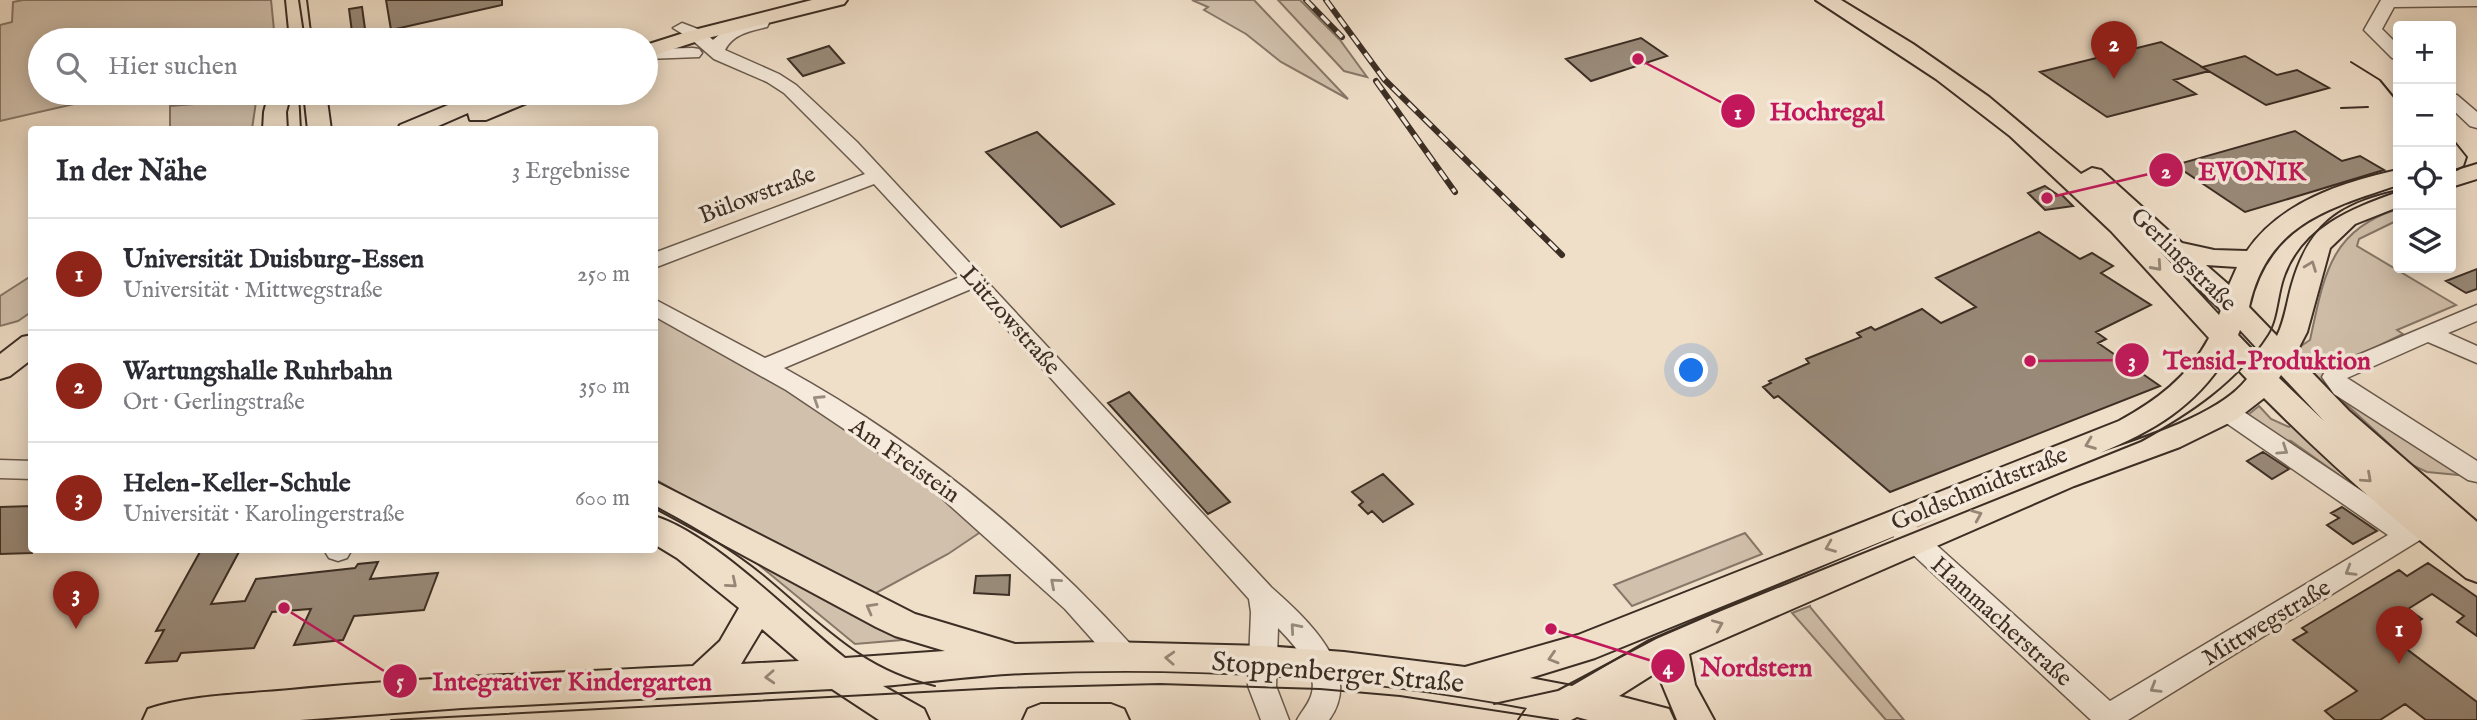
<!DOCTYPE html>
<html lang="de">
<meta charset="utf-8">
<style>
body{margin:0;font-family:"IM FELL English",serif;background:#f2f2f3;color:#2b2b33}
.controls{position:absolute;right:21px;top:21px;display:grid;overflow:hidden;border-radius:7px;box-shadow:0 4px 18px #0003}
.controls button{width:63px;height:63px;display:grid;place-items:center;padding:0;border:0;border-bottom:2px solid #e1e1e2;background:#fff;color:#2b2b33;font:35px sans-serif}
.you{position:absolute;left:1692px;top:371px;width:24px;height:24px;margin:-18px;border:5px solid #fff;border-radius:50%;background:#1a73e8;box-shadow:0 0 0 10px #1a73e833}
.badge{display:grid;place-items:center;width:46px;height:46px;border-radius:50%;background:#8f2418;color:#fff;font-size:23px;font-weight:700}
.pin{position:absolute;translate:-50% -58px;filter:drop-shadow(0 2px 4px #0008)}
.pin::after{content:'';position:absolute;top:37px;width:24px;height:21px;background:inherit;clip-path:polygon(0 0,100% 0,50% 100%)}
.list{margin:0;padding:0;list-style:none}
h2{display:flex;justify-content:space-between;align-items:center;height:91px;margin:0;padding:0 28px;font-size:30px}
h2 small{font-size:23px;font-weight:400;color:#7c7c81}
.list li{display:grid;grid-template-columns:46px 1fr auto;gap:21px;align-items:center;box-sizing:border-box;height:112px;padding:0 28px;border-top:2px solid #e1e1e2}
.list b{display:block;font-size:26px;white-space:nowrap}
.list p{margin:0;font-size:23px;white-space:nowrap;color:#7c7c81}
.list em{font-size:23px;font-style:normal;color:#7c7c81}
.icon{flex:none;width:38px;height:38px;fill:none;stroke:currentColor;stroke-width:2;stroke-linecap:round;stroke-linejoin:round}
.map{position:relative;flex:none;width:2477px;height:720px;overflow:hidden}
.search{position:absolute;background:#fff;box-shadow:0 4px 18px #0003;left:28px;top:28px;width:630px;height:77px;display:flex;align-items:center;gap:18px;box-sizing:border-box;padding:0 24px;border-radius:38px;color:#7c7c81;font-size:26px}
.panel{position:absolute;background:#fff;box-shadow:0 4px 18px #0003;left:28px;top:126px;width:630px;height:427px;border-radius:7px}
.map>svg:first-child{display:block}
</style>
<div class="map">
<svg width="2477" height="720" viewBox="0 0 2477 720">
<rect width="100%" height="100%" fill="#efdec8"/>
<filter id="stains"><feTurbulence type="fractalNoise" baseFrequency=".00286" numOctaves="4"/><feColorMatrix values="0 0 0 0 .2 0 0 0 0 .09 0 0 0 0 .02 0 0 0 .5 -.17"/></filter>
<radialGradient id="worn" r=".72"><stop offset=".6" stop-color="#630" stop-opacity="0"/><stop offset="1" stop-color="#630" stop-opacity=".3"/></radialGradient>
<path fill="#d1c0ac" stroke="#867768" stroke-width="2" d="M23 0H271L275 40H40V93H122L0 121V25L12 22 13 2Z
M1192 0H1254L1348 99 1281 62 1246 34 1204 10 1208 7Z
M1278 0H1300L1340 40 1367 77 1344 71Z
M257 95 252 129H170V106L231 101Z
M2398 209V220L2359 239 2357 246 2456 305 2397 330 2403 334 2341 364 2330 384 2314 380 2296 361 2301 346 2310 340C2324 277 2329 230 2398 209Z
M31 276V312L18 321 0 326V296Z
M654 308 793 386 988 527 948 554 863 600 655 479Z
M2334 393 2469 476 2427 472 2412 465Z
M2259 406 2271 419 2289 427 2296 420 2395 510 2322 472 2336 473 2291 441 2275 439 2244 418Z
M1745 533 1762 554 1632 606 1614 585Z
M742 551 914 639 855 644Z
M1810 606V607L1904 720H1886L1792 613Z"/>
<path fill="#998a79" stroke="#3c2e24" stroke-width="2" d="M386 0H502V5L391 30Z
M362 7 365 29 352 32 349 9Z
M1641 38 1667 56 1591 81 1566 59Z
M2161 42 2209 71 2174 80 2196 94 2107 117 2040 72Z
M829 46 844 63 803 76 788 59Z
M2245 56 2277 75 2297 70 2329 88 2266 105 2202 67Z
M2295 131 2342 161 2360 156 2384 170 2245 212 2175 165Z
M1037 132 1114 204 1061 227 986 152Z
M2045 186 2058 195H2062L2073 206 2045 210 2028 193Z
M2039 232 2080 259 2092 253 2113 266 2101 273 2151 305 2096 332 2106 339 2098 343 2160 386 1890 492 1778 396 1774 398 1763 387 1771 383 1769 381 1809 363 1806 359 1861 337 1857 333 1871 327 1875 330 1922 309 1941 323 1976 307 1936 278Z
M2477 269V289L2466 293 2446 281Z
M1129 392 1230 502 1208 514 1108 403Z
M2263 452 2289 469 2272 479 2247 461Z
M1383 474 1413 504 1383 522 1372 511 1368 514 1359 505 1363 502 1352 492Z
M32 506V553L0 554V507Z
M2342 507 2377 531 2353 544 2327 525 2339 518 2331 513Z
M201 550H240L211 604 245 601 256 579 355 568 358 564 378 562 370 579 438 573 424 610 354 616 343 640 294 645 311 609 272 612 254 648 181 653 177 661 146 663 164 630 156 631Z
M2428 563 2477 597V636L2457 622 2464 616 2432 594 2408 609 2422 619 2392 638 2477 702V720H2426L2405 704 2380 720H2335L2325 711 2357 691 2293 640 2307 632 2302 628 2399 570 2407 576Z
M1010 575 1009 595 974 593 976 576Z"/>
<g fill="none" stroke-linecap="round" stroke-linejoin="round">
<defs>
<path id="minor" d="M2381 0H2477V6L2394 7 2382 29 2398 45V59L2392 58 2364 30Z
M761 18 769 23 767 27C750 31 733 34 725 50L779 74 796 85 857 142 1271 587C1306 618 1365 671 1329 720H1297C1301 712 1308 705 1311 696 1320 671 1294 645 1278 628L1276 686 1289 720H1261L1248 686 1251 612 1249 599 971 289 784 368C915 440 1034 537 1134 648L1138 656 1134 664 1124 668 1114 664 1065 609 926 484 786 390 654 316V299L765 358 960 277 874 184 654 268V253L865 174 784 93 767 82 714 59 691 39 673 28 682 23 703 31 713 40 728 27Z
M693 48 699 49 702 53 699 57 646 59V49Z
M2451 94 2457 95 2477 112V128L2470 126 2451 108Z
M2477 305V321L2448 333 2477 346V363L2428 342 2347 378 2477 461V482L2468 480 2334 394 2322 377 2327 368Z
M2227 403 2235 406 2408 522C2420 515 2434 513 2447 517L2451 524 2447 531 2428 535 2128 720H2091L1895 538 1891 531 1895 524 1904 521 1913 524 2110 701 2388 535 2219 418 2215 412 2219 406Z
M0 460 32 461V479L0 478Z
M324 550H350L351 551 347 558 338 561 329 558Z"/>
<path id="major" d="M286 0H306L311 40H290Z
M812 0H847L844 4 704 39 646 58V45L690 31Z
M1816 0H1841L1913 44 1989 97 2081 174 2092 168 2101 170 2182 243 2214 250 2247 251C2280 202 2343 182 2398 170V185C2326 209 2267 225 2249 307L2277 336C2285 320 2287 301 2292 284 2309 225 2339 204 2398 191V207L2355 224 2330 248 2307 332 2295 355 2349 411 2477 522V582L2466 578C2395 521 2328 462 2264 398L2237 419 2180 447 2074 486 1689 654 1695 685 1714 720H1677L1657 672 1619 696 1669 709 1674 720H1588L1577 717 1571 720H1519L1527 708C1362 676 1192 666 1025 673 978 675 930 682 883 686L924 709 929 720H879L832 689 462 708 300 720H143L148 709C187 695 248 694 290 690 424 677 559 673 693 666L720 641 739 608 677 558 654 544V516C715 535 793 617 845 658L945 651 895 636 876 627 654 507V481L915 614 1015 644 1106 642 1265 646 1344 652 1465 667 1578 635 2119 421C2156 401 2188 377 2209 338L2111 231 2010 136 1936 79ZM2153 244 2221 310 2219 315ZM2206 265 2237 267 2229 285ZM2240 330 2265 357 2262 360 2238 335ZM2226 357 2247 379C2219 415 2142 438 2100 453 2153 431 2195 407 2226 357ZM2281 375 2324 421 2279 378ZM1939 518 1649 641 1572 686 1530 678 1595 658ZM762 629 799 661 741 664Z
M269 93H291L286 112 287 130H263L264 112Z
M304 93H326L331 130H308Z
M477 93H507L505 96 512 93H542L539 98 486 120H470L468 113 429 130H397L400 125Z
M2477 164V179L2451 187V172Z
M32 335V359L10 376 0 379V354L22 337Z
M1041 704H1111L1124 709 1129 720H1023L1028 709Z"/>
</defs>
<use href="#minor" stroke="#695a4d" stroke-width="3"/>
<use href="#major" stroke="#3c2e24" stroke-width="4"/>
<use href="#minor" fill="#f5eadb" fill-rule="evenodd"/>
<use href="#major" fill="#efdec8" fill-rule="evenodd"/>
<path stroke="#3c2e24" stroke-width="2" d="M299 0 305 40
M2351 62 2380 80 2398 102
M299 93 301 130
M2341 108 2368 107
M2451 137 2467 157 2464 166 2457 170
M654 506C692 526 729 547 762 574 819 621 860 669 935 686
M1494 704 1558 690 1656 638 1721 610 2141 441C2190 414 2237 383 2268 335 2278 320 2278 297 2284 279 2301 227 2350 208 2398 191
M391 720 1000 688 1160 684 1320 689 1400 696 1558 720"/>
<defs>
<path id="rail" d="M1306 0 1342 37
M1326 0 1384 79 1562 255
M1376 81 1455 192"/>
</defs>
<use href="#rail" stroke="#3c2e24" stroke-width="6"/>
<use href="#rail" stroke="#f5eadb" stroke-width="3.5" stroke-dasharray="11" stroke-linecap="butt"/>
</g>
<defs><path id="oneway-chevron" d="M-2-3.5L2.5 0L-2 3.5" fill="none" stroke-width="1.6" stroke-linecap="round" stroke-linejoin="round" transform="scale(1.75)"/></defs>
<g stroke="#968676">
<use href="#oneway-chevron" transform="translate(2157 266) rotate(48)"/>
<use href="#oneway-chevron" transform="translate(2311 266) rotate(-69)"/>
<use href="#oneway-chevron" transform="translate(2090 444) rotate(159)"/>
<use href="#oneway-chevron" transform="translate(2367 478) rotate(42)"/>
<use href="#oneway-chevron" transform="translate(1977 515) rotate(-23)"/>
<use href="#oneway-chevron" transform="translate(1830 547) rotate(158)"/>
<use href="#oneway-chevron" transform="translate(732 583) rotate(40)"/>
<use href="#oneway-chevron" transform="translate(871 608) rotate(-151)"/>
<use href="#oneway-chevron" transform="translate(1718 625) rotate(-23)"/>
<use href="#oneway-chevron" transform="translate(1170 658) rotate(-177)"/>
<use href="#oneway-chevron" transform="translate(1553 658) rotate(163)"/>
<use href="#oneway-chevron" transform="translate(770 677) rotate(177)"/>
</g>
<g stroke="#988c80">
<use href="#oneway-chevron" transform="translate(818 400) rotate(-147)"/>
<use href="#oneway-chevron" transform="translate(2283 450) rotate(34)"/>
<use href="#oneway-chevron" transform="translate(2350 571) rotate(149)"/>
<use href="#oneway-chevron" transform="translate(1055 583) rotate(-139)"/>
<use href="#oneway-chevron" transform="translate(1295 628) rotate(-131)"/>
<use href="#oneway-chevron" transform="translate(2155 688) rotate(149)"/>
</g>
<g text-anchor="middle" stroke-width="7" stroke-linejoin="round" paint-order="stroke">
<g font-size="24" fill="#3c2e24" stroke="#f5eadb">
<text transform="translate(757 194) rotate(-21)" y="8">Bülowstraße</text>
<text transform="translate(2184 259) rotate(44)" y="8">Gerlingstraße</text>
<text transform="translate(1011 320) rotate(48)" y="8">Lützowstraße</text>
<text transform="translate(905 460) rotate(35)" y="8">Am Freistein</text>
<text transform="translate(1979 488) rotate(-22)" y="8">Goldschmidtstraße</text>
<text transform="translate(2002 621) rotate(42)" y="8">Hammacherstraße</text>
<text transform="translate(2266 622) rotate(-31)" y="8">Mittwegstraße</text>
</g>
<g font-size="28" fill="#3c2e24" stroke="#f5eadb">
<text transform="translate(1338 671) rotate(5)" y="10">Stoppenberger Straße</text>
</g>
</g>
<path fill="none" stroke="#c2185b" stroke-width="2.5" d="M1638 59L1738 111M2047 198L2166 170M2030 361L2132 360M1551 629L1668 666M284 608L400 681"/>
<g fill="#c2185b" stroke="#f5eadb" stroke-width="2.5">
<circle cx="1638" cy="59" r="7"/>
<circle cx="2047" cy="198" r="7"/>
<circle cx="2030" cy="361" r="7"/>
<circle cx="1551" cy="629" r="7"/>
<circle cx="284" cy="608" r="7"/>
<circle cx="1738" cy="111" r="18"/>
<circle cx="2166" cy="170" r="18"/>
<circle cx="2132" cy="360" r="18"/>
<circle cx="1668" cy="666" r="18"/>
<circle cx="400" cy="681" r="18"/>
</g>
<g font-size="21" text-anchor="middle" font-weight="bold" fill="#fff">
<text x="1738" y="119">1</text>
<text x="2166" y="178">2</text>
<text x="2132" y="367">3</text>
<text x="1668" y="674">4</text>
<text x="400" y="688">5</text>
</g>
<g font-size="26" text-anchor="middle" font-weight="bold" fill="#c2185b" stroke="#f5eadb" stroke-width="7" stroke-linejoin="round" paint-order="stroke">
<text x="1827" y="120">Hochregal</text>
<text x="2252" y="180">EVONIK</text>
<text x="2267" y="369">Tensid-Produktion</text>
<text x="1756" y="676">Nordstern</text>
<text x="572" y="690">Integrativer Kindergarten</text>
</g>
<rect width="100%" height="100%" filter="url(#stains)"/>
<rect width="100%" height="100%" fill="url(#worn)"/>
</svg>
<div class="controls">
<button>+</button>
<button>−</button>
<button><svg class="icon" aria-label="locate" viewBox="0 0 24 24"><circle cx="12" cy="12" r="6"/><path d="M12 2v4M12 18v4M2 12h4M18 12h4"/></svg></button>
<button><svg class="icon" aria-label="layers" viewBox="0 0 24 24"><path d="M12 4l9 5-9 5-9-5zM3 14l9 5 9-5"/></svg></button>
</div>
<div class="you"></div>
<div class="pin badge" style="left:2399px;top:664px">1</div>
<div class="pin badge" style="left:2114px;top:79px">2</div>
<div class="pin badge" style="left:76px;top:629px">3</div>
<div class="search"><svg class="icon" aria-label="search" viewBox="0 0 24 24"><circle cx="10" cy="10" r="6"/><path d="M15 15l6 6"/></svg>Hier suchen</div>
<section class="panel">
<h2>In der Nähe<small>3 Ergebnisse</small></h2>
<ul class="list">
<li><span class="badge">1</span><div><b>Universität Duisburg-Essen</b><p>Universität · Mittwegstraße</p></div><em>250 m</em></li>
<li><span class="badge">2</span><div><b>Wartungshalle Ruhrbahn</b><p>Ort · Gerlingstraße</p></div><em>350 m</em></li>
<li><span class="badge">3</span><div><b>Helen-Keller-Schule</b><p>Universität · Karolingerstraße</p></div><em>600 m</em></li>
</ul>
</section>
</div>
